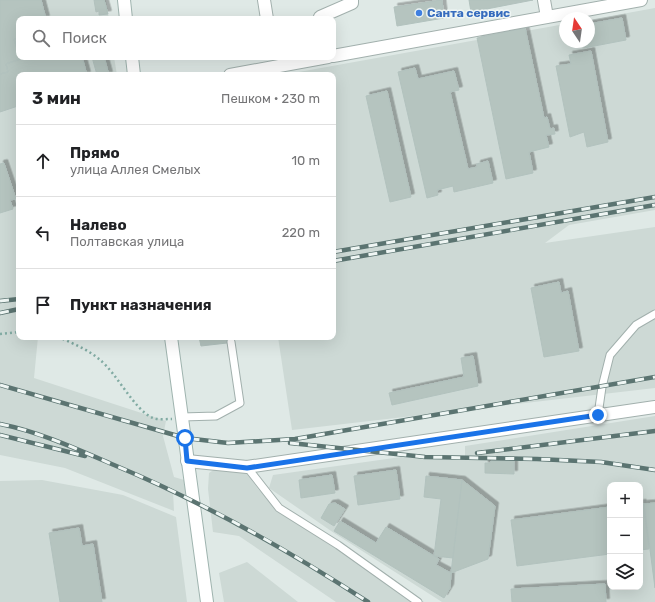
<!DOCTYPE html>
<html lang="ru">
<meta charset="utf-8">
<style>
body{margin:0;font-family:Rubik,sans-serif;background:#f2f2f2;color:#202124}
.controls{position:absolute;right:12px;bottom:12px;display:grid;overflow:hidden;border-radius:8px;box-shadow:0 4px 16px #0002}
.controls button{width:36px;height:36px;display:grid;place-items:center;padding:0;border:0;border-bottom:1px solid #e0e0e0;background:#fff;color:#202124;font:20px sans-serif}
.compass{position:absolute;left:559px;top:12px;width:36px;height:36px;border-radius:50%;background:#fff;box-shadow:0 4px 16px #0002;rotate:347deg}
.stop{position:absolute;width:12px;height:12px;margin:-9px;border:3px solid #1a73e8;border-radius:50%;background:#fff}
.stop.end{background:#1a73e8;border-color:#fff;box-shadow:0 1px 4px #0008}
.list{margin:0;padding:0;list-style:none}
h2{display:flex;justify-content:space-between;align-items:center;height:52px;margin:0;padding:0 16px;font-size:17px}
h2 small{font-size:13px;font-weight:400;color:#757577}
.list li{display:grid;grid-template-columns:26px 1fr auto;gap:12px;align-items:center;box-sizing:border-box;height:72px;padding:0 16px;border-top:1px solid #e0e0e0}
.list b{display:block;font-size:15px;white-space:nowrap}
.list p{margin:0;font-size:13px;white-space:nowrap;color:#757577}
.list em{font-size:13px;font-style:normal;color:#757577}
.icon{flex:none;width:22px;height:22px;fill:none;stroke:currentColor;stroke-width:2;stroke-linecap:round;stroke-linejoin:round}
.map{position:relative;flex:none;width:655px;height:602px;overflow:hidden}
.search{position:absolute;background:#fff;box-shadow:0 4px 16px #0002;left:16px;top:16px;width:320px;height:44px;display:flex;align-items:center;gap:10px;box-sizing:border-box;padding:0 14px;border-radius:8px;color:#757577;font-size:15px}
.panel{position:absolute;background:#fff;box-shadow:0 4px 16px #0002;left:16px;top:72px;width:320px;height:268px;border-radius:8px}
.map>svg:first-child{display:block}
</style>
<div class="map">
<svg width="655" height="602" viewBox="0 0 655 602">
<defs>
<filter id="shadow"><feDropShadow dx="3.5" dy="-3.5" stdDeviation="0" flood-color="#0004"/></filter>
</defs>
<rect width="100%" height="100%" fill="#dfe9e6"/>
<path fill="#cdd9d5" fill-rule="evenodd" d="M0 0H106L109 19H19V57H114L117 75H19V337H38L34 378 166 421 163 436 174 477 191 482 193 500 173 491 174 511 65 468 0 455Z
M655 8V210L569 225 545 243 655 227V388L292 430 278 337H333V75H282L565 24V42H589V20Z
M655 416V602H442L334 533 269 488 273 475 401 457 420 459 465 460V446ZM610 485H640V587H610Z
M215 469 246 472 258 489 267 497 348 548 395 580 424 602H336L239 536 213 532 208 489 209 473Z
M42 480 123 495 176 517 187 602H0V481Z
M247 562 298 602H224L219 573Z"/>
<path fill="#b5c4bf" stroke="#b2c2be" filter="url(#shadow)" d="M0 0H41L46 19H19V38L14 39 20 59 6 64 8 72 0 74Z
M94 0H104L108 14 99 15V11L96 12Z
M442 0 444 18 397 26 394 7Z
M469 0H533L471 12Z
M622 18 626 40 584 48 583 42H589V24Z
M525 28 544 118 547 117 550 129 554 128 555 134 546 135 549 147 529 152 533 173 506 179 477 38Z
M19 38V56L14 39Z
M591 51 608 142 587 147 584 132 570 137 556 66 571 64 569 55Z
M19 57H82L87 75H19V108L18 106 0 112V74L8 72 6 64 20 59Z
M92 57H104L109 75H97Z
M415 68 418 79 454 71 459 90 450 92 468 169 477 167V164L488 161 493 183 454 192 453 186 437 190 438 195 427 198 398 72Z
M387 91 411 197 390 202 366 96Z
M4 163 16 199 10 200 13 209 0 213V164Z
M559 282 561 293 568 291 579 351 544 357 531 288Z
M199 337H226L227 343 201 346Z
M473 356 478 386 392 405 389 393 464 377 461 358Z
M491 461H514V474L485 473V463H490Z
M396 470 400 499 358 505 354 476Z
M332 475 335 493 301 498 299 480Z
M426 476 462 480 453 558 434 556 441 499 424 497Z
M462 480 495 506 488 559 451 573Z
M335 503 345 509 334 526 321 518 329 504Z
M640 503H643L649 549 640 550Z
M655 503V588L644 504Z
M610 507V554L517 566 511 520Z
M340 521 376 543 386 527 439 559 436 565 451 573 450 588 444 598 334 531Z
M79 528 82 546 93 544 102 602H60L49 533Z
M605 584 606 602H512L511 589Z"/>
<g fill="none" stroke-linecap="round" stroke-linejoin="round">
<defs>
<path id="lane" d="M598 415 602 387 610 355 636 325 655 314
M182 417 216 416 240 403 231 342
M247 467 279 508 338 545 418 602"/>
<path id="street" d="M264 0 267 19
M544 0 547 17
M321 19 320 17 352 3V0
M333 56 641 0
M230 75 328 57
M187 461 247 467 655 407"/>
<path id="secondary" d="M124 0 126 19
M132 57 134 75
M171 337 207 602"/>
</defs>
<use href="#lane" stroke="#a2b0ad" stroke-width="9"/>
<use href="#street" stroke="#a2b0ad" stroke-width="14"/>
<use href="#secondary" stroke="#9fb4af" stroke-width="14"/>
<path stroke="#81aba3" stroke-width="2.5" stroke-dasharray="2 3" stroke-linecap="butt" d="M0 334 19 332
M58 337C72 343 87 349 99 359 117 373 134 410 153 418 158 420 166 419 172 419"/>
<use href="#lane" stroke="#fff" stroke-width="7"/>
<use href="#street" stroke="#fff" stroke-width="12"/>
<use href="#secondary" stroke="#fff" stroke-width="12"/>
<defs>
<path id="rail" d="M333 252 655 197
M333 261 655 205
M0 301 19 299
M0 313 19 309
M0 385 185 438 228 443 295 439 655 377
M0 424C40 432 77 449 114 465 205 503 285 548 368 602
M0 435 85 456
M290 443 425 457 537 459 601 462 655 470
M477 453 655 431"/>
</defs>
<use href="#rail" stroke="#5b7471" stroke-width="4.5"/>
<use href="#rail" stroke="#eff6f4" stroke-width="3" stroke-dasharray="9" stroke-linecap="butt"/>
</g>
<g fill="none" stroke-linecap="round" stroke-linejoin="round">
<path stroke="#1a73e8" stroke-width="5" d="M185 438 187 461 247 468 598 415"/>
</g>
<circle fill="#3f7fe0" stroke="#eff6f4" stroke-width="1.5" cx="419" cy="13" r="4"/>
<g text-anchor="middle" stroke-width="3" stroke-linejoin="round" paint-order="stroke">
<g font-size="12" font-weight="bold" fill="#366cbe" stroke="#eff6f4" text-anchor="start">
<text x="427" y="17">Санта сервис</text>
</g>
</g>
</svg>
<div class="controls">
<button>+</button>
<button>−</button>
<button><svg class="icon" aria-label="layers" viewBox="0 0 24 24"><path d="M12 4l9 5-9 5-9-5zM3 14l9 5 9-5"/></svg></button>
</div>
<svg class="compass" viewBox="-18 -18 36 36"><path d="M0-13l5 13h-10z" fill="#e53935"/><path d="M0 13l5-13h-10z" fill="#757577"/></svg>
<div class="stop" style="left:185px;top:438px"></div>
<div class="stop end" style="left:598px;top:415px"></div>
<div class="search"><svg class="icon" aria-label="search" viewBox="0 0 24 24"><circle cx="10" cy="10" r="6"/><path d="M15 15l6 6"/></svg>Поиск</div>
<section class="panel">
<h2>3 мин<small>Пешком · 230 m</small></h2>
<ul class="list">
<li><svg class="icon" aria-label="ahead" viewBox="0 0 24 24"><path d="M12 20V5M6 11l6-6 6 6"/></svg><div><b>Прямо</b><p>улица Аллея Смелых</p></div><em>10 m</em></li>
<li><svg class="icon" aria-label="left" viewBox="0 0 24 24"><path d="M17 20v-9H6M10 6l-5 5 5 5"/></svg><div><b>Налево</b><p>Полтавская улица</p></div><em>220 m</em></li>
<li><svg class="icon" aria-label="arrive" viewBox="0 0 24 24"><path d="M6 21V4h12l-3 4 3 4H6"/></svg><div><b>Пункт назначения</b></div></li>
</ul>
</section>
</div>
